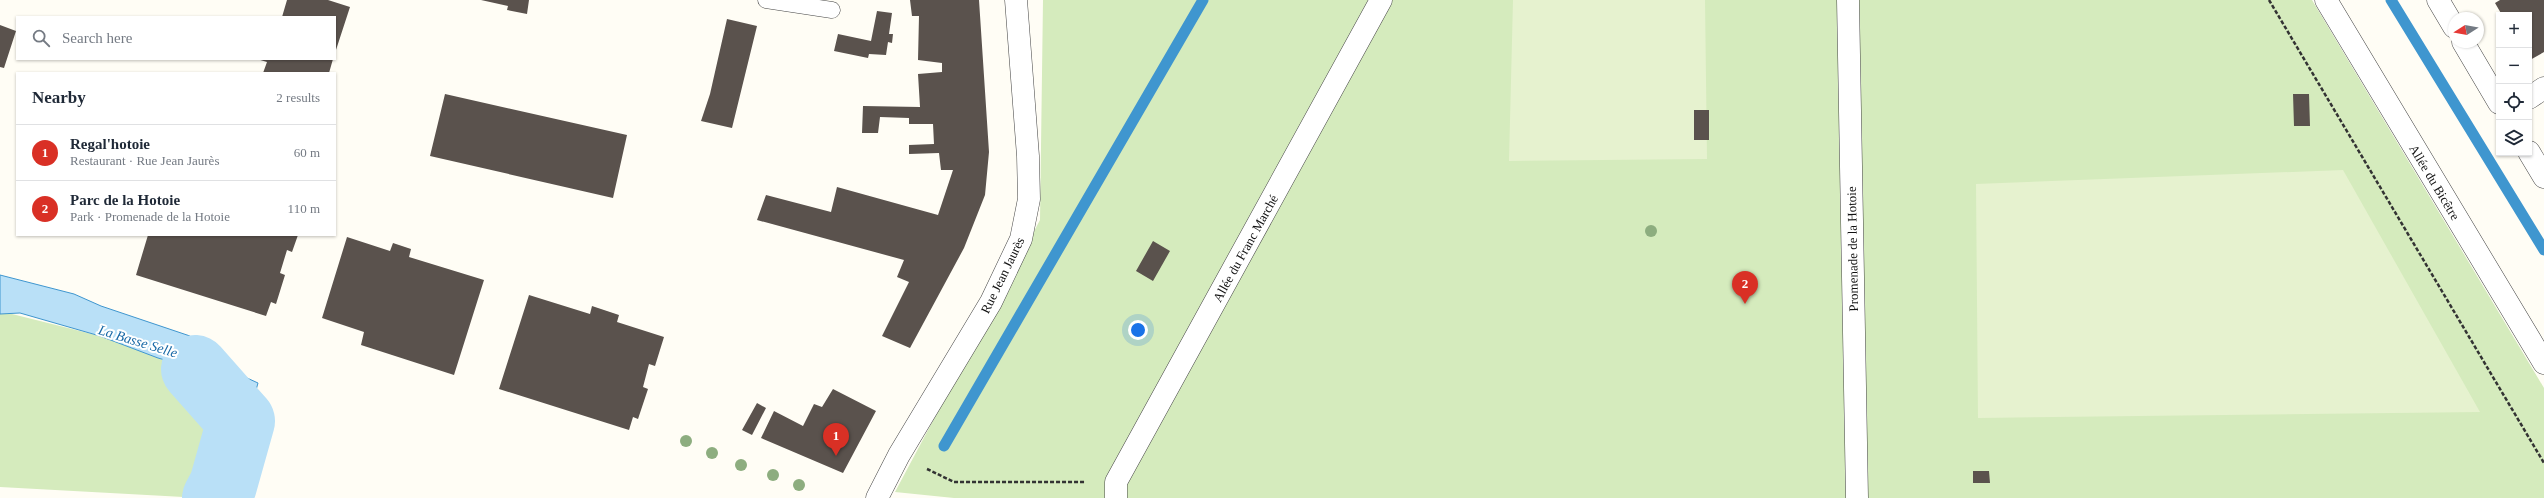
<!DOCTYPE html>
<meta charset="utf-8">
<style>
body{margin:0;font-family:"Times New Roman",serif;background:#f6f6f7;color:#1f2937}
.controls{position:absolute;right:12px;top:12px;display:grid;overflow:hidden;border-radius:0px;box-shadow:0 1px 3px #0004}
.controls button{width:36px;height:36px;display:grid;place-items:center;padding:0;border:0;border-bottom:1px solid #e0e1e3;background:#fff;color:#1f2937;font:20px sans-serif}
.compass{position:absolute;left:2448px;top:12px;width:36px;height:36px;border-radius:50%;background:#fff;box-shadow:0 1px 3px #0004;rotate:259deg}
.you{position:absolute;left:1138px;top:330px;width:14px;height:14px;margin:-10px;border:3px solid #fff;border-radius:50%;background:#1a73e8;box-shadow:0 0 0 6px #1a73e833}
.badge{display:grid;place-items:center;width:26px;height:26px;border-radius:50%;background:#d93025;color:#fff;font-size:13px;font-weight:700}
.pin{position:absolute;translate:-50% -33px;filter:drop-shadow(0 1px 2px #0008)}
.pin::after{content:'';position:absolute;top:21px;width:14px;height:12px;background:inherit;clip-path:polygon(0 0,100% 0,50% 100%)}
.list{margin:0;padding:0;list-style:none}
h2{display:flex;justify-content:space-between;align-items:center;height:52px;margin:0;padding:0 16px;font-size:17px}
h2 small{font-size:13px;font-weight:400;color:#747a83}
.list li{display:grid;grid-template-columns:26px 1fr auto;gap:12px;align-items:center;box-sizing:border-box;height:56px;padding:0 16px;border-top:1px solid #e0e1e3}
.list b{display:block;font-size:15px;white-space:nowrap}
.list p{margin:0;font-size:13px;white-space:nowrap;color:#747a83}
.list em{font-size:13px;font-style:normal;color:#747a83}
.icon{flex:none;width:22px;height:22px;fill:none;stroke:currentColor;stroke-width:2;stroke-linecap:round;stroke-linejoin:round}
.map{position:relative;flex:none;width:2544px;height:498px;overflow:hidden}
.search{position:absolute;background:#fff;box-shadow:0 1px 3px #0004;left:16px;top:16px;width:320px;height:44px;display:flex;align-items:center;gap:10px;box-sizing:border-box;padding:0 14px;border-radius:0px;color:#747a83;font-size:15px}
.panel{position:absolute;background:#fff;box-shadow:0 1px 3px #0004;left:16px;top:72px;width:320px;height:164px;border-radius:0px}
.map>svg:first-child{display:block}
</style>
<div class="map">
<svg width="2544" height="498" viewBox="0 0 2544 498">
<rect width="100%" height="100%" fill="#fffdf5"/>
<path fill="#d5ebbd" d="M1043 0H2312L2544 388V498H954L895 492 1040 220Z
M8 313 100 336 182 367 212 412 218 440V464L202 498 0 487V314Z"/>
<path fill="#e6f2cf" d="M1513 0H1705L1707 159 1509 161Z
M2343 170 2480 412 1978 418 1976 184Z"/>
<path fill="#b9e0f7" stroke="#3f96cf" d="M0 275 74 294 101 306 190 336V341L197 340 236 373 258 383 240 448 218 440 215 421 209 403 179 364 158 358 100 336 20 313 0 314Z
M218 464 234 470 224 498H202Z"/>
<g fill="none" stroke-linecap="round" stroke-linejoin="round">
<path stroke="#3f96cf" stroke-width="11" d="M2391 0 2544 250
M944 446 1203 0"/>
<path stroke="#b9e0f7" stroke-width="68" d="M195 369 241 421 223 485 216 498"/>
</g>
<path fill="#5a524d" d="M287 0H328L350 7 335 53V17H282Z
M481 0H529L527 14 507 10 508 6Z
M910 0H979L989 152 985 195 964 248 910 348 882 336 909 282 897 277 904 260 757 220 766 195 831 212 837 187 938 215 953 170H941L939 153 909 154V145L934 144 933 124H909V118L880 117 878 133H862L863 106 920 107 918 74 942 72V63L918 60 919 16H912Z
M2500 0H2544V52L2530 60 2529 15H2502L2495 3Z
M877 11 892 13 889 34H893L892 43 888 42 886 55 869 54 868 58 834 51 838 34 871 41Z
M727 19 757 26 732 128 701 121 710 94Z
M0 25 16 31 4 68 0 67Z
M257 59H333L329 73H263L267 62Z
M445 94 627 135 613 198 430 156Z
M2293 94H2309L2310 126H2294Z
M1694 110H1709V140H1694Z
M148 235H298L292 252 287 250 280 273 285 275 276 304 271 302 266 316 136 275Z
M347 237 390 251 393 243 411 249 409 257 484 280 454 375 361 345 364 332 322 318Z
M1153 241 1170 251 1153 281 1136 271Z
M529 295 590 314 592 306 619 315 617 322 664 337 655 366 649 364 643 387 648 389 638 419 633 417 629 430 499 389Z
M833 389 876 411 843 473 761 438 774 411 803 426 814 404 822 407Z
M757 403 766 408 752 435 742 430Z
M1973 471H1989L1990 483H1973Z"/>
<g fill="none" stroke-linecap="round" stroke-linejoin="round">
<defs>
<path id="service" d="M766 0 832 10"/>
<path id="pedestrian" d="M1848 0 1857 498
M1116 498V482L1381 0"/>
<path id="minor" d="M2326 0 2544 363
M2438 0 2454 27
M2463 42 2499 103
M2529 98 2544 88
M2529 152 2544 177
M877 498 899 455 991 302 1021 239 1029 199 1028 156 1016 0"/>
</defs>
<use href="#service" stroke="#444" stroke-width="17"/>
<use href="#pedestrian" stroke="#444" stroke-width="23"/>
<use href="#minor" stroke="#444" stroke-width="23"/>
<path stroke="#333" stroke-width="2.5" stroke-dasharray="4 2" stroke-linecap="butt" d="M2269 0 2544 463
M927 469 954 482H1085"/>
<use href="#service" stroke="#fff" stroke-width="16"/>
<use href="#pedestrian" stroke="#fff" stroke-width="22"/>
<use href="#minor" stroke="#fff" stroke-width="22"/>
</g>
<g fill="#8dad7f">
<circle cx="1651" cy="231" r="6"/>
<circle cx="686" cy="441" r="6"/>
<circle cx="712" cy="453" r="6"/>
<circle cx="741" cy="465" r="6"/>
<circle cx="773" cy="475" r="6"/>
<circle cx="799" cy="485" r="6"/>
</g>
<g text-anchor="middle" stroke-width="4" stroke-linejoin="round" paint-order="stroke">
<g font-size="13" fill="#111" stroke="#fff">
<text transform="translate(2435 182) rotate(59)" y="5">Allée du Bicêtre</text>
<text transform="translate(1245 248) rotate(-61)" y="5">Allée du Franc Marché</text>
<text transform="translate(1852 249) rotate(-91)" y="5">Promenade de la Hotoie</text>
<text transform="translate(1002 275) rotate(-64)" y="5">Rue Jean Jaurès</text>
</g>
<g font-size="14" font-style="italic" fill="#1768a6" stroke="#fff">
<text transform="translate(138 341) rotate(17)" y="5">La Basse Selle</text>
</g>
</g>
</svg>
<div class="controls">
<button>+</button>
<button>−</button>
<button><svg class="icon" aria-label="locate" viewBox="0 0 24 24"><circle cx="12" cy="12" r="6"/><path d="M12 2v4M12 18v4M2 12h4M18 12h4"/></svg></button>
<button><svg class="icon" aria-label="layers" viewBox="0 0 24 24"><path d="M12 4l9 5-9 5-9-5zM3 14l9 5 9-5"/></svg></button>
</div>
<svg class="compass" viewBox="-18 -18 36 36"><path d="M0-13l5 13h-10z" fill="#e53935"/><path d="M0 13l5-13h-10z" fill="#747a83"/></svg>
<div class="you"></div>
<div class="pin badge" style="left:836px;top:456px">1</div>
<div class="pin badge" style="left:1745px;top:304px">2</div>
<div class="search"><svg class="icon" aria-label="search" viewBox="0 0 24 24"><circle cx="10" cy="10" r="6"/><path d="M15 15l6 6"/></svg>Search here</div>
<section class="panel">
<h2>Nearby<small>2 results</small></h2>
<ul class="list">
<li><span class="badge">1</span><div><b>Regal'hotoie</b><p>Restaurant · Rue Jean Jaurès</p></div><em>60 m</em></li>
<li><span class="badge">2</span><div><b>Parc de la Hotoie</b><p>Park · Promenade de la Hotoie</p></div><em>110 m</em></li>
</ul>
</section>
</div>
